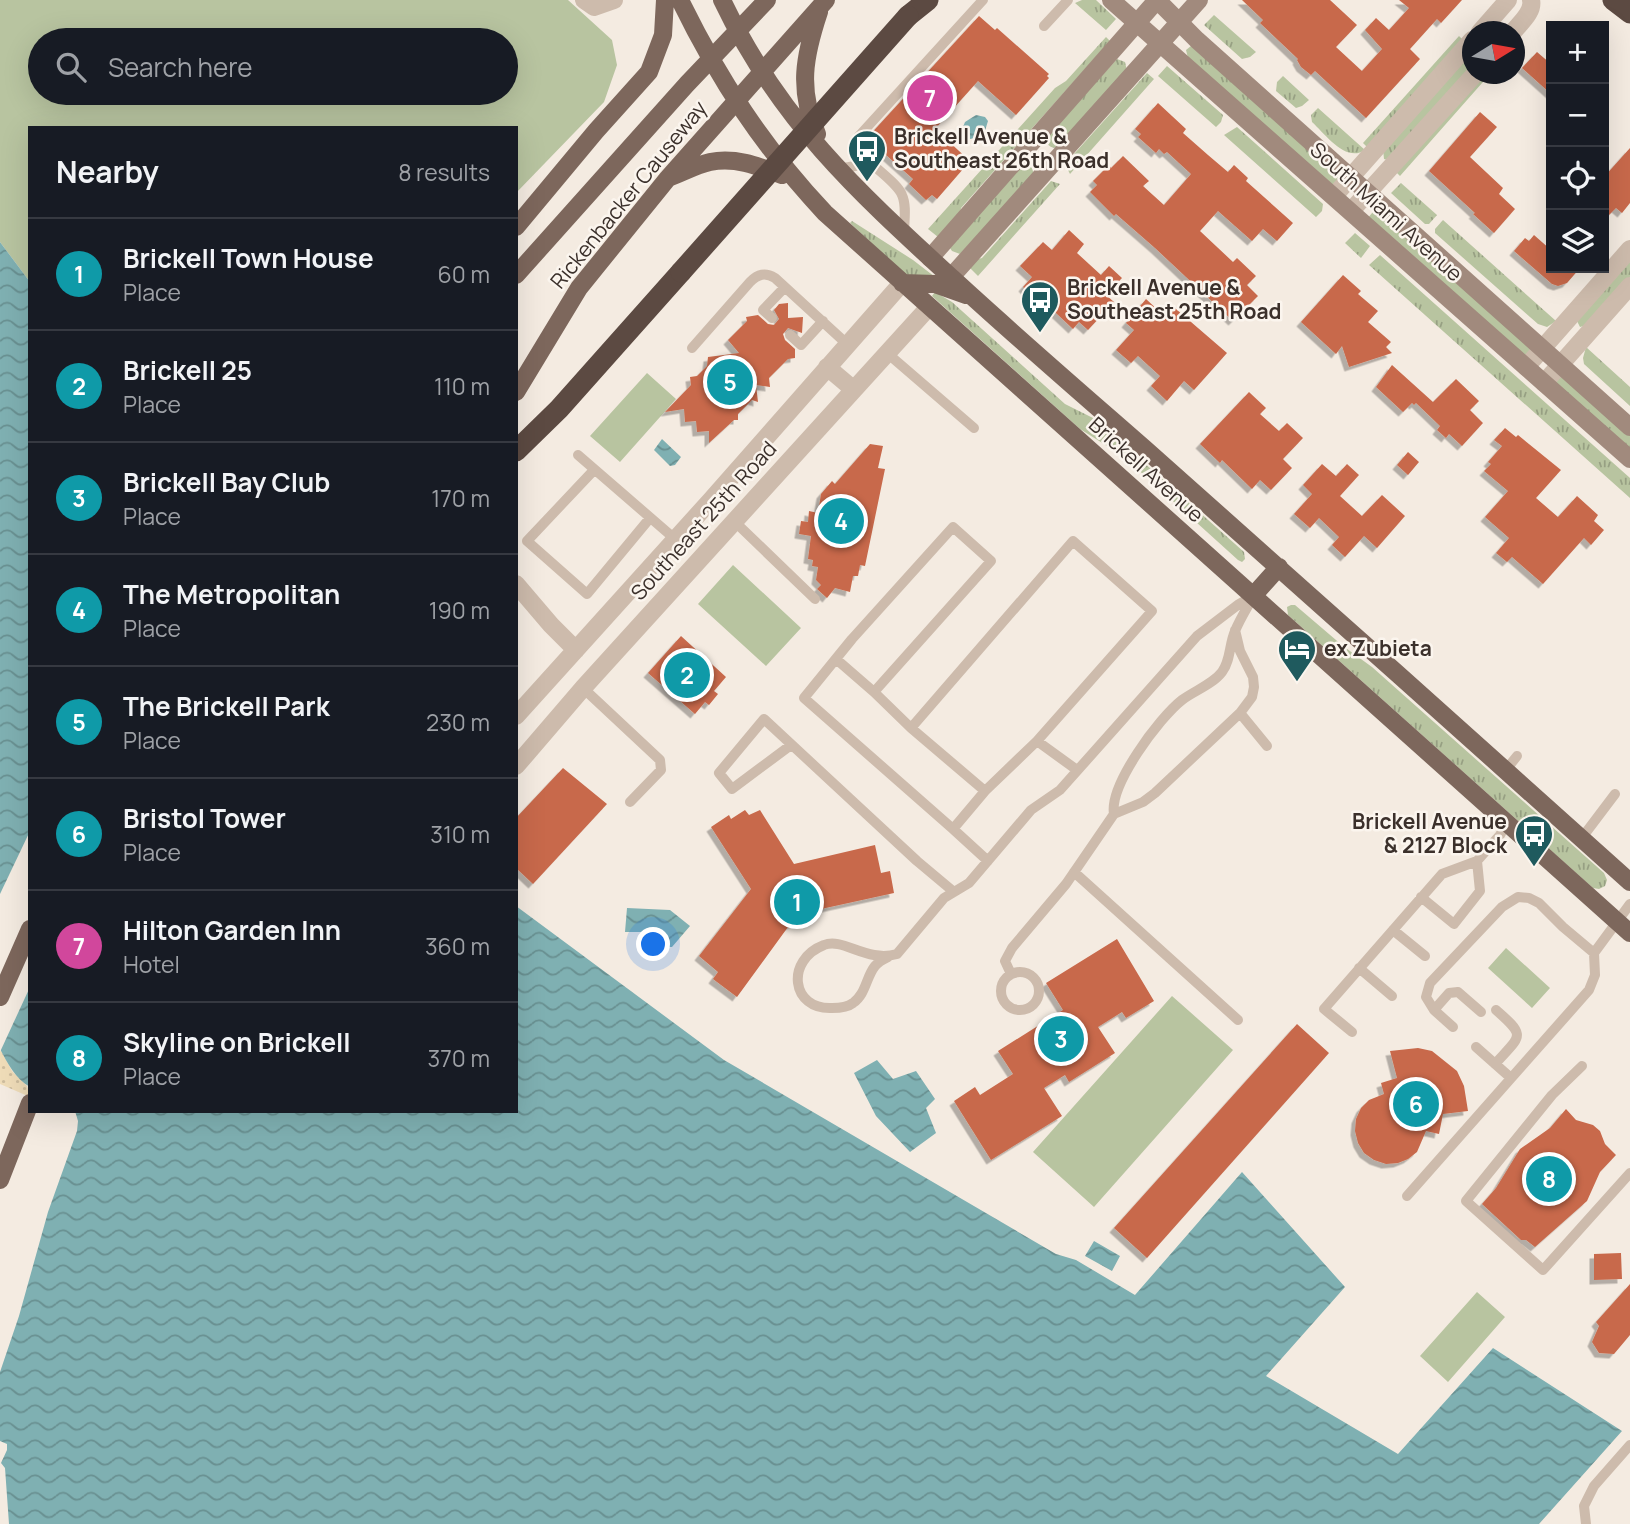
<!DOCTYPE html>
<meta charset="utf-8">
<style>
body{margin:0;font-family:Manrope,sans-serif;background:#20242c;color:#f1f3f6}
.controls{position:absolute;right:21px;top:21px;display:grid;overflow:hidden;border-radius:0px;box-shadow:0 7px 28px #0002}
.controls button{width:63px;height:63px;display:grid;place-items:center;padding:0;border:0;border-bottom:2px solid #363941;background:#171b24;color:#f1f3f6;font:35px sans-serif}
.compass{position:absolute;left:1462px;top:21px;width:63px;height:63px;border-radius:50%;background:#171b24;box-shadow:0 7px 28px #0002;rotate:79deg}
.you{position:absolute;left:654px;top:945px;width:24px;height:24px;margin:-18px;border:5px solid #fff;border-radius:50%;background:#1a73e8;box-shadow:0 0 0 10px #1a73e833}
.badge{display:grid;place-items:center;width:46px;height:46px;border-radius:50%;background:#92aeb2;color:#fff;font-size:23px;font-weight:700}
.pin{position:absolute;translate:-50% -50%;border:4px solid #fff;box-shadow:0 2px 7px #0006}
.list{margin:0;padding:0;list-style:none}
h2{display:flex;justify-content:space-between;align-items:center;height:91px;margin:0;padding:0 28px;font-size:30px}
h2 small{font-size:23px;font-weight:400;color:#9ea1a6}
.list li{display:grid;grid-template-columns:46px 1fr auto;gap:21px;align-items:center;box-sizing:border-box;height:112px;padding:0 28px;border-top:2px solid #363941}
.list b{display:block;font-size:26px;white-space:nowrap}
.list p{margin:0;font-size:23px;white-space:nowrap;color:#9ea1a6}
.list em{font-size:23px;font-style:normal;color:#9ea1a6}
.icon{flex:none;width:38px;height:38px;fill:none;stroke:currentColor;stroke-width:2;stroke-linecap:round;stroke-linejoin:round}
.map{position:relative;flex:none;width:1630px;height:1524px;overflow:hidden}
.search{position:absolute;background:#171b24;box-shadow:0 7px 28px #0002;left:28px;top:28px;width:490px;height:77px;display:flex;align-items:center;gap:18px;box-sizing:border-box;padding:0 24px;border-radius:38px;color:#9ea1a6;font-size:26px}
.panel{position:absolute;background:#171b24;box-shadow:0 7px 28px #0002;left:28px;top:126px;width:490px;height:987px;border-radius:0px}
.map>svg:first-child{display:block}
</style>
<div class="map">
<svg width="1630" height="1524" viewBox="0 0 1630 1524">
<defs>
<pattern id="grass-tufts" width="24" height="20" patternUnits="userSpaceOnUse" patternTransform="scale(1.75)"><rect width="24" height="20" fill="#b8c4a0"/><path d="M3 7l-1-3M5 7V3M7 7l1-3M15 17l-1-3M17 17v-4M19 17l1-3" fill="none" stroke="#97a083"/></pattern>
<pattern id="sand-dots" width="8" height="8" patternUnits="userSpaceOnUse" patternTransform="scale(1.75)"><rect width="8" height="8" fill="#efdcb8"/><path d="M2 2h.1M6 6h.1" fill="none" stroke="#cebd9e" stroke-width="1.8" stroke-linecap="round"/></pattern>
<pattern id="water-waves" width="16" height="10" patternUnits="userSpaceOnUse" patternTransform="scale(1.75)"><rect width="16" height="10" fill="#7fb0b2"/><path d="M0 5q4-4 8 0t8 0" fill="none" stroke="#699091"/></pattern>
<filter id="shadow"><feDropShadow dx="-4.5" dy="4.5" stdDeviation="0" flood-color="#0004"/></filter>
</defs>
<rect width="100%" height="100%" fill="#f4ebe1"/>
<path fill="url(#grass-tufts)" d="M1082 0H1096L1116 19 1106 30 1075 3Z
M1214 15 1256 52 1250 57 1242 59 1204 25Z
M1459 36 1463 40 1367 147 1363 143Z
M1106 37 1110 41 961 208 960 216 938 237 928 229 1055 88 1066 81Z
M1191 46 1341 175 1333 186 1188 58 1186 50Z
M1472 50V67L1388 160 1384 159 1383 149Z
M1117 59 1125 62 1127 71 1058 148C1050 148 1046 145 1046 137Z
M1167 66 1223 115 1221 122 1216 127 1158 76Z
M1147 73 1154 79 1070 174 1065 164Z
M1485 74H1490L1400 176 1396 172Z
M1283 76 1309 100 1302 106 1296 108 1276 91 1277 82Z
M1318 108 1365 150C1346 163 1326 135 1312 122L1311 115Z
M1237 127 1323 204 1322 211 1316 217 1224 135Z
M1023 164 1031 166 1034 174 960 254 952 251 950 248Z
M1051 181 1060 184 978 276 970 268 974 260 982 258Z
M1401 183 1437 215 1429 224H1425L1391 193Z
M1377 207 1533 351 1525 358 1367 219Z
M1443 220 1556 321 1547 327 1538 324 1435 233V229Z
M852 221 913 260 939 280H911L850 223Z
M1355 233 1370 246 1361 258 1345 243Z
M1380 255 1630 478V498L1369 265Z
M1630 259V277L1587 325 1580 327 1577 321Z
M935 292 952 302 1065 404 1095 419 1244 552 1245 559 1242 562 1238 560 1123 456 1080 429 932 296Z
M1586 347 1630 387V406L1584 364 1583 358Z
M1560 373 1630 433V453L1554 384Z
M1291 605H1295L1343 646 1372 667 1604 873 1607 880 1605 886 1599 889 1593 888 1288 615 1287 607Z"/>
<path fill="url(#sand-dots)" d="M0 1049 12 1071 27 1086 30 1097 0 1084Z"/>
<path fill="#b8c4a0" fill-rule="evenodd" d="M0 0H568L612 40 617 65 604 102 516 193V128H30V282L0 242ZM40 40H506V93H40Z
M647 373 676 399 620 462 590 436Z
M733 565 801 628 766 666 698 604Z
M1506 948 1550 988 1532 1008 1488 968Z
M1172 996 1233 1050 1094 1207 1033 1152Z
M1477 1292 1505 1317 1448 1382 1420 1356Z"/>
<path fill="url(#water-waves)" d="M976 115 985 117 988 121 984 134 980 137 970 139 966 137 963 127 965 122Z
M0 242 30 282V1087C15 1078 8 1064 0 1049Z
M662 439 681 457 675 465 670 466 654 450Z
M516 906 724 1060 1056 1254 1076 1260 1135 1295 1242 1172 1345 1287 1266 1376 1398 1454 1493 1348 1622 1431 1539 1524H9L5 1468 1 1463 7 1450V1444L0 1441V1372L19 1316 48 1212 77 1131 78 1121 75 1111H516Z
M627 908 670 910 690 926 672 947H659L641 932H625Z
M877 1060 893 1079 916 1071 935 1099 926 1108 936 1133 910 1152 876 1116 854 1073Z
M1094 1241 1120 1256 1112 1271 1085 1256Z"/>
<path fill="#f4ebe1" d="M30 831V987L0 1052V894Z"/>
<path fill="#c8694b" filter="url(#shadow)" d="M1242 0H1330L1357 25 1336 47 1362 71 1382 49 1365 30 1376 18 1389 30 1409 8 1399 0H1462L1441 23 1437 19 1410 49 1420 59 1366 118 1315 71 1311 75 1301 67 1297 60 1298 59 1260 23 1263 20Z
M979 16 995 30 997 28 1049 74 1047 76 1049 78 1016 115 978 81 935 129 970 161 937 199 932 195 926 200 909 184 913 179 867 138Z
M1537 52 1551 64V94L1522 68Z
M1158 103 1186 129 1183 133 1208 155 1228 172 1234 165 1248 178 1246 181 1293 223 1277 241 1263 229 1252 241 1218 211 1200 231 1233 262 1237 258 1256 276 1247 285 1258 296 1233 321 1155 248 1116 214 1114 216 1090 192 1097 185 1093 181 1109 165 1111 168 1123 156 1149 181 1143 186 1164 205 1191 174 1167 152 1164 154 1159 149 1156 153 1138 137 1141 134 1135 129Z
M1480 112 1497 127 1470 157 1503 188 1499 194 1515 209 1494 233 1473 214 1475 213 1429 171Z
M1630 148V203L1622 213 1616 208 1604 220V177Z
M1069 230 1084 244 1077 253 1101 275 1109 266 1122 278 1106 295 1114 302 1088 330 1079 322 1073 329 1041 299 1038 302 1023 287 1032 277 1020 266 1043 242 1052 250Z
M1534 235 1551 250V268H1580L1567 283 1558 286 1552 284 1514 251 1525 238 1529 241Z
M1343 275 1361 291 1358 294 1378 311 1368 322 1391 342 1386 347 1392 353 1349 367 1342 346 1336 354 1301 322Z
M1146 299 1160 312 1169 303 1227 353 1194 390 1184 381 1167 401 1151 386 1160 376 1138 356 1131 363 1116 350 1134 330 1126 323Z
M788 303V318L803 317 802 333 788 328 783 334 785 340 795 349V358L788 359 769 378 770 387 756 385 758 402 752 400 738 414V420H734L709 443V431L697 432 696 421 685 422 684 409 665 412 691 385 690 377 697 376 707 366 708 357 739 353 728 340 747 321 746 317 758 315 768 324 774 325 779 319 774 310 779 304Z
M1392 365 1433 402 1456 379 1479 401 1470 410 1483 423 1462 446 1449 434 1446 438 1437 430 1440 426 1416 403 1414 405 1412 403 1403 412 1376 387Z
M1249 392 1266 408 1260 414 1279 431 1287 423 1303 438 1283 459 1292 468 1271 490 1260 480 1252 489 1222 460 1220 463 1200 444Z
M1505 428 1516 437 1518 435 1561 470 1536 498 1558 517 1577 496 1598 515 1594 521 1604 530 1591 545 1584 538 1543 584 1512 557 1507 562 1496 553 1509 538 1485 517 1508 491 1484 471 1491 464 1488 462 1502 446 1494 440Z
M870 444 883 446 878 468 885 469 865 566 860 565 858 576H853L850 592 835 588 827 598 817 589 821 585 816 580 818 567 812 566 813 560 808 559 811 536 799 534 801 521 808 522 809 511 818 513 821 494 832 481 835 484Z
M1408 452 1419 462 1408 475 1397 465Z
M1322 464 1336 476 1347 464 1359 475 1340 496 1362 516 1382 495 1405 516 1377 548 1364 536 1345 557 1332 545 1339 537 1319 518 1310 528 1294 514 1312 494 1303 485Z
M681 636 726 677 714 691 718 694 709 705 705 702 695 714 648 673Z
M563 768 607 804 533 884 516 868V818Z
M745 810 749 815 760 810 794 864 875 845 881 873 890 871 894 893 812 911 788 927 737 997 713 979 718 972 699 956 751 889 711 827 729 815 731 819Z
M1117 939 1154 1001 1126 1018 1122 1012 1098 1027 1115 1053 1069 1082 1065 1075 1044 1088 1062 1116 991 1160 954 1101 975 1087 980 1095 1013 1074 998 1051 1063 1010 1046 983Z
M1297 1024 1329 1053 1147 1258 1114 1228Z
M1418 1048 1432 1051 1457 1071 1464 1086 1468 1111 1443 1114 1439 1134 1426 1131 1417 1152 1408 1159 1398 1163 1386 1164 1374 1160 1364 1153 1358 1143 1355 1131 1356 1119 1361 1108 1369 1100 1384 1094 1381 1083 1397 1078 1390 1051Z
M1566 1109 1576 1120 1593 1125 1600 1131 1605 1144 1616 1155 1600 1172 1587 1201 1535 1247 1526 1240H1521L1482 1204 1496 1188 1520 1149 1550 1128Z
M1621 1253 1622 1279 1594 1280V1254Z
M1630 1284V1335L1614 1354 1599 1353 1592 1342 1599 1326 1596 1322Z"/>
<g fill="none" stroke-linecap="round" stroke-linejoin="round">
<path stroke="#cdbbac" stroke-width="10" d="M1044 26 1068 0
M838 169 872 163
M904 233C904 222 907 206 902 195 894 176 852 158 859 136L983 0
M772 318 763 310 785 287
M790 335 801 345 823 321
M692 348 750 282C758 274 765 272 775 278L847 344
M887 353 974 428
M578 455 675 539
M594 470 527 541 587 594 650 518
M734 521 815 599
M1235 630 1240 651 1253 677 1254 687 1252 697 1240 713 1267 746
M836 659 874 692
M583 688 660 760 661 770 630 802
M911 728 985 791
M1037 741 1152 611 1073 541 911 728 874 692 991 561 953 527 852 639 804 698 953 829 985 791 1037 741 1077 770
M791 745 732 789 719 773 764 719 917 861 954 892
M1505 771 1517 756
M1114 814 1143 802 1155 793 1240 713
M953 829 988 861
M1581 839 1615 794
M1074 872 1238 1020
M1421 897 1454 924 1480 891 1477 861
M1393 930 1425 956
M888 957C884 959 878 962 875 966 866 977 866 994 853 1003 848 1007 839 1008 832 1008 791 1010 785 960 824 945 843 937 867 963 897 954L944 898 969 883 1031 810 1060 790 1197 636 1239 604 1253 596
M1359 968 1392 996
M1001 991a19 19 0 1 1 38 0a19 19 0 1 1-38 0Z
M1011 974 1005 961 1012 948 1066 884 1114 814C1109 785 1159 718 1182 700 1194 691 1213 684 1222 672 1231 660 1229 644 1235 631 1240 619 1247 608 1253 597
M1434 1010 1449 993 1458 992 1481 1012
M1453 1027 1434 1010 1426 997 1430 983 1502 907 1518 897 1529 898 1539 903 1563 927 1594 953
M1352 1032 1324 1009 1442 874 1477 861 1500 835 1507 823
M1476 1047 1511 1078
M1495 1064C1521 1035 1527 1037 1496 1010
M1582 1066 1552 1095 1466 1201 1543 1270 1630 1173
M1407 1196 1589 990 1595 975 1594 953 1630 904
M1586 1524 1584 1506 1594 1486 1630 1445"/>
<path stroke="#cdbbac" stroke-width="18" d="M584 0 594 7 614 0
M1480 32 1508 0
M1513 32C1520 23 1534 12 1531 0
M1334 196 1472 40
M1351 211 1475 74
M827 367 853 389
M1526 367 1630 249
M1544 383 1630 286
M516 584 551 625 576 650
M516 716 711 500 902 283
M516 766 583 688 929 307"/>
<path stroke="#a18a7d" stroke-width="18" d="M1111 0 1630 459
M930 258 1157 0 1197 40 1630 427
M951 277 1199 0"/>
<path stroke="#7d675c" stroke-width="18" d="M680 0C719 80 764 148 825 213L1630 933
M722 0C779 120 857 191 952 278 1015 336 1080 392 1144 448 1307 592 1468 737 1630 882
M817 134C798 89 804 57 819 12
M668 178C682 173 696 165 710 162 736 157 758 166 782 175
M516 227 596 131 649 72 663 35 665 0
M516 275 687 84 767 0
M902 283 935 284 966 295
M516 392 579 288 668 178 826 0
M1253 596 1279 567
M0 997 30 929
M0 1180 30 1103"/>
<path stroke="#5c4a42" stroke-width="21" d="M1613 0 1630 13
M908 16 928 0
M516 451 559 409 681 272"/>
<path stroke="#5c4a42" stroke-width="21" d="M681 272 908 16"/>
</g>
<defs>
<symbol id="bus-pin" viewBox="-11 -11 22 30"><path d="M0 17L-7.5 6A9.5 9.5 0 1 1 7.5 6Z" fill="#1f5a5e" stroke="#fbf5ee"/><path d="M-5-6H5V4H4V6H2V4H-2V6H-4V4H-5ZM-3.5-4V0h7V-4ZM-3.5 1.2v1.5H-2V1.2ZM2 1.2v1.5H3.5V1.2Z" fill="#fff"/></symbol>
<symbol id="hotel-pin" viewBox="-11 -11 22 30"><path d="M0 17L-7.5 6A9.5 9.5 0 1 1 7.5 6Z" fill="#1f5a5e" stroke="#fbf5ee"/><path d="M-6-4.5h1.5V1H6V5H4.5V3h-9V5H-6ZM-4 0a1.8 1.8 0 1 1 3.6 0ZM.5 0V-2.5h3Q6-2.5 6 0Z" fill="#fff"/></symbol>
</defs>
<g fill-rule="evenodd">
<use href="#bus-pin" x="845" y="127" width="44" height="60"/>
<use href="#bus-pin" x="1018" y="278" width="44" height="60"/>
<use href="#hotel-pin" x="1275" y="627" width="44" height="60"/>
<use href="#bus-pin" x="1512" y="812" width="44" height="60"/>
</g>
<g text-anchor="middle" stroke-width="5" stroke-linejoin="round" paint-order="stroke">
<g font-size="21" font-weight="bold" fill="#3b302b" stroke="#fbf5ee" text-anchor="start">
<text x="894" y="144">Brickell Avenue &amp;<tspan x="894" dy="24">Southeast 26th Road</tspan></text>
<text x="1067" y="295">Brickell Avenue &amp;<tspan x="1067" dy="24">Southeast 25th Road</tspan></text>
<text x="1324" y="656">ex Zubieta</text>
<text x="1507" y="829" text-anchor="end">Brickell Avenue<tspan x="1507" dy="24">&amp; 2127 Block</tspan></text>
</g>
<g font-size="21" fill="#3b302b" stroke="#fbf5ee">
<text transform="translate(629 195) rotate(-51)" y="7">Rickenbacker Causeway</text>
<text transform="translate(1386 212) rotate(42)" y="7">South Miami Avenue</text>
<text transform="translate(1146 470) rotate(42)" y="7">Brickell Avenue</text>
<text transform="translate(704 521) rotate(-48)" y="7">Southeast 25th Road</text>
</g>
</g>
</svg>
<div class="controls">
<button>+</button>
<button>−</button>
<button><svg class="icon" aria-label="locate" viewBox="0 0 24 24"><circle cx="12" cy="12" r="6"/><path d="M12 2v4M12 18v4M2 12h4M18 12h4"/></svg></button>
<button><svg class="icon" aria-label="layers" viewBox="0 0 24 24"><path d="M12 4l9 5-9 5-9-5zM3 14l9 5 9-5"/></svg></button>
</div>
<svg class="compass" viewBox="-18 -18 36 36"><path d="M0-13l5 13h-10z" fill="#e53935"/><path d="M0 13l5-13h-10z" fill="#9ea1a6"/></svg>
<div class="you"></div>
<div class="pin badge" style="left:797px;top:902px;background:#0f9aa8">1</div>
<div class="pin badge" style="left:687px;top:675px;background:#0f9aa8">2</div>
<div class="pin badge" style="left:1061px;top:1039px;background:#0f9aa8">3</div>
<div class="pin badge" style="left:841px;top:521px;background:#0f9aa8">4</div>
<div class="pin badge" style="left:730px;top:382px;background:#0f9aa8">5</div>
<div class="pin badge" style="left:1416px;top:1104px;background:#0f9aa8">6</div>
<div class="pin badge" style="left:930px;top:98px;background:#d1479c">7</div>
<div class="pin badge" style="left:1549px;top:1179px;background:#0f9aa8">8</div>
<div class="search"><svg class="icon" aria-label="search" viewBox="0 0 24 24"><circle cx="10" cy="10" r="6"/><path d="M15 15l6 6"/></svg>Search here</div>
<section class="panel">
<h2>Nearby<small>8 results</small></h2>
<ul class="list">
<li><span class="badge" style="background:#0f9aa8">1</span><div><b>Brickell Town House</b><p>Place</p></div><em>60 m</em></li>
<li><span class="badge" style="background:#0f9aa8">2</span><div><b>Brickell 25</b><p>Place</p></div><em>110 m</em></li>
<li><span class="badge" style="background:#0f9aa8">3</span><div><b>Brickell Bay Club</b><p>Place</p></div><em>170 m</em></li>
<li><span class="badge" style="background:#0f9aa8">4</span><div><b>The Metropolitan</b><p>Place</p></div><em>190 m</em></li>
<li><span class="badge" style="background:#0f9aa8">5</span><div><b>The Brickell Park</b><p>Place</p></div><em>230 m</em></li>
<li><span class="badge" style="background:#0f9aa8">6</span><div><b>Bristol Tower</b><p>Place</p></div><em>310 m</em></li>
<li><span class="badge" style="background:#d1479c">7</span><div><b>Hilton Garden Inn</b><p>Hotel</p></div><em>360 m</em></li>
<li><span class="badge" style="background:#0f9aa8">8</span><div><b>Skyline on Brickell</b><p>Place</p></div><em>370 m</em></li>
</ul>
</section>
</div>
